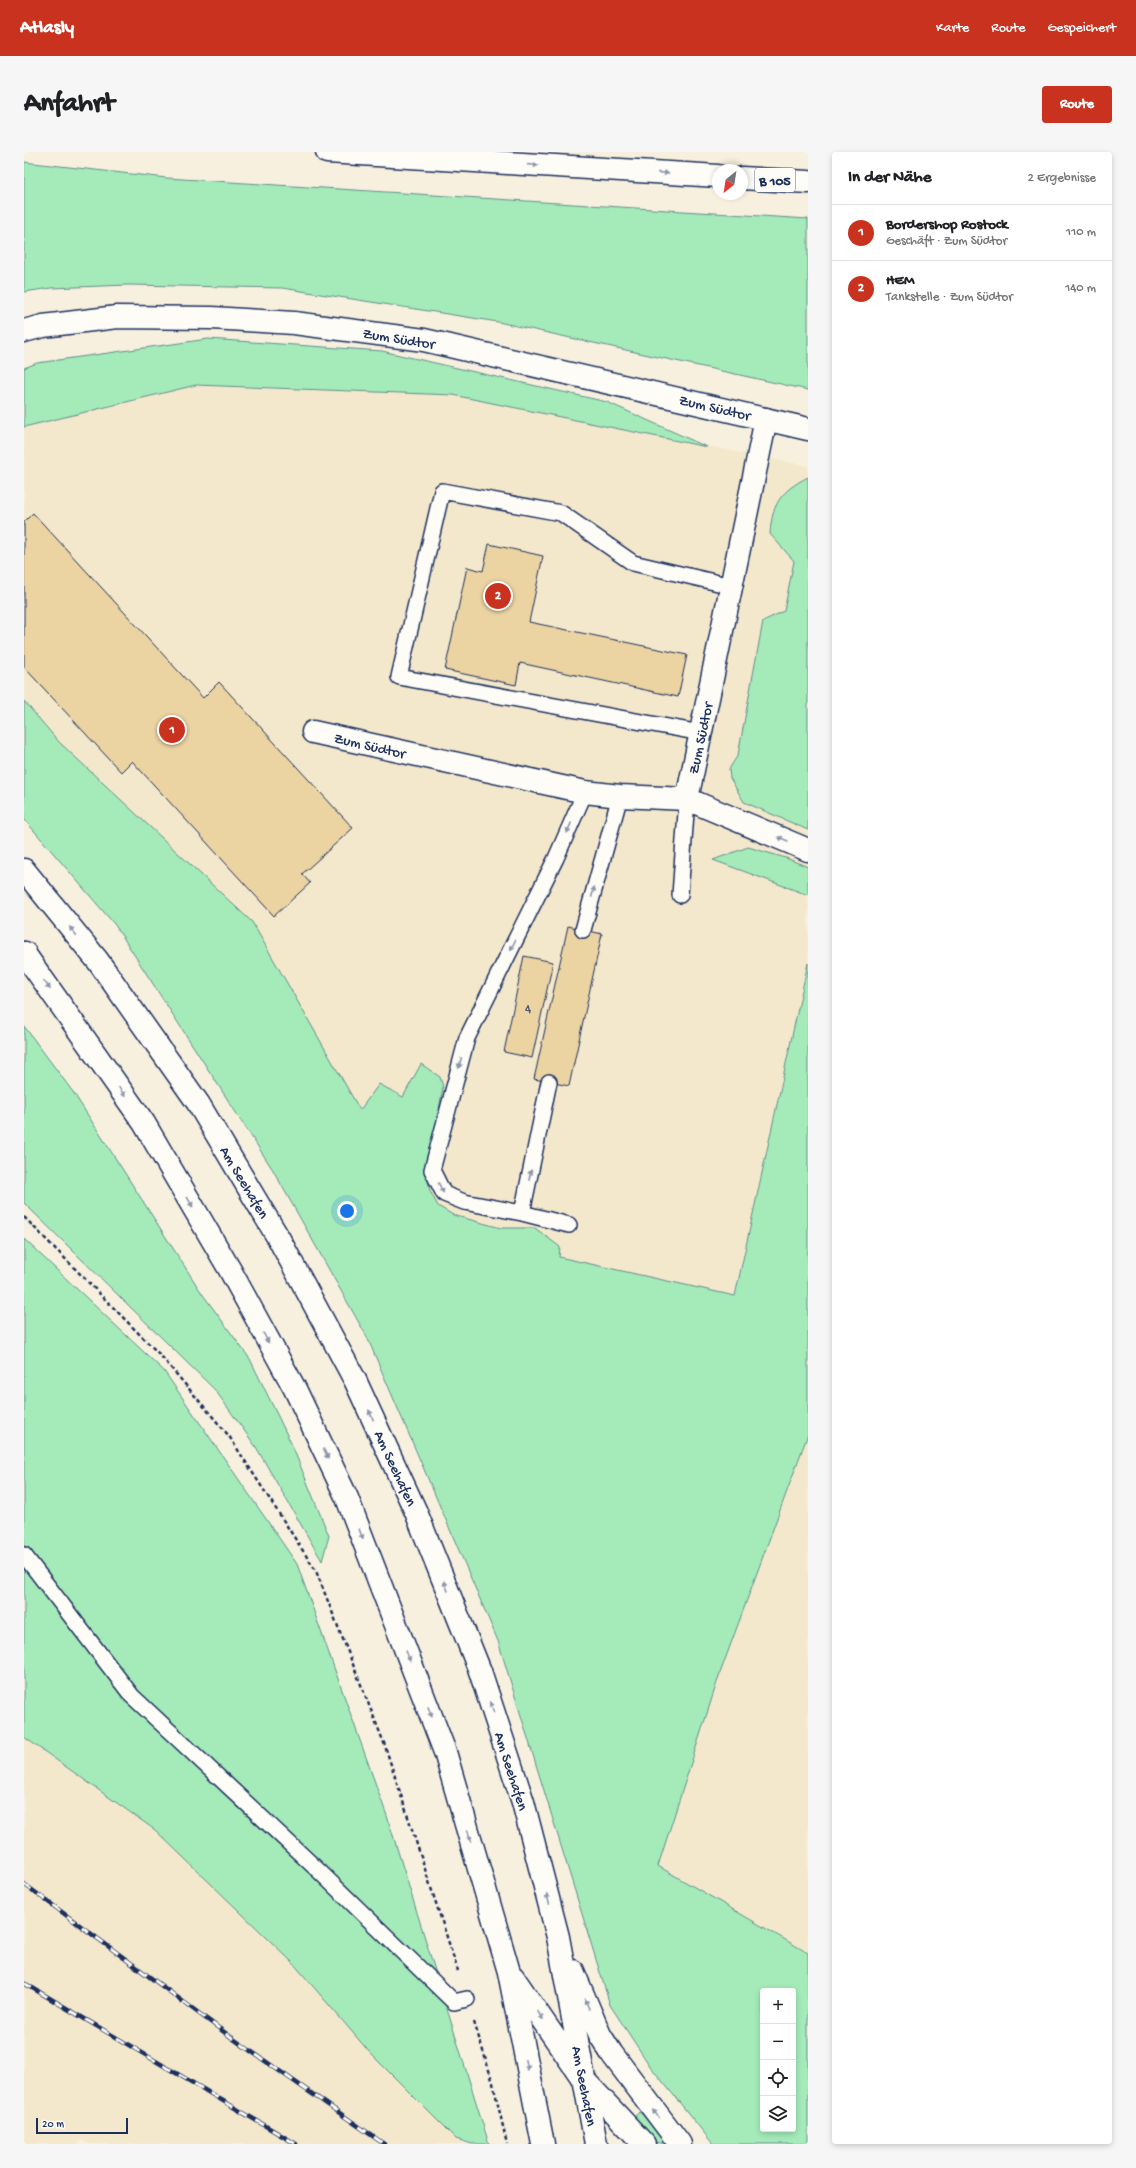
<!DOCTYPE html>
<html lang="de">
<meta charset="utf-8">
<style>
body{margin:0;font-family:"Gochi Hand",sans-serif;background:#f6f6f6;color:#202124}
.controls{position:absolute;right:12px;bottom:12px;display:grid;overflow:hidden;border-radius:4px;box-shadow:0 2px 6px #0003}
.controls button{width:36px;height:36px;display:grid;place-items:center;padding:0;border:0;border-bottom:1px solid #e0e0e0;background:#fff;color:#202124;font:20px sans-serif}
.compass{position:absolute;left:688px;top:12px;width:36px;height:36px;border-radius:50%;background:#fff;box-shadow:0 2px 6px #0003;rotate:210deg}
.scale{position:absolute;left:12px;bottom:10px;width:92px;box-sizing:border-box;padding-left:4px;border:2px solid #1b2f5e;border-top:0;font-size:11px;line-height:14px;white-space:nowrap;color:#1b2f5e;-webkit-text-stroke:3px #fdfcf7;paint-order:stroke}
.you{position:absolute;left:323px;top:1059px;width:14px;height:14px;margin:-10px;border:3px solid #fff;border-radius:50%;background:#1a73e8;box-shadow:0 0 0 6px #1a73e833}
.badge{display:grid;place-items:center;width:26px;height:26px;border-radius:50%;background:#c8321e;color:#fff;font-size:13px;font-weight:700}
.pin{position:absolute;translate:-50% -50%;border:2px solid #fff;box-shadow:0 1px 4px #0006}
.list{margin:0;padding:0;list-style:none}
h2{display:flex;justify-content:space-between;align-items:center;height:52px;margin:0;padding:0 16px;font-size:17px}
h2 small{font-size:13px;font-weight:400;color:#757577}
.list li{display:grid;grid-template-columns:26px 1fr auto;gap:12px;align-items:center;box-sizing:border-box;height:56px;padding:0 16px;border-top:1px solid #e0e0e0}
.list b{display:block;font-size:15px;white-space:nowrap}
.list p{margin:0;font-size:13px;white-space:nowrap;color:#757577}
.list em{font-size:13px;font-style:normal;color:#757577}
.icon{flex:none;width:22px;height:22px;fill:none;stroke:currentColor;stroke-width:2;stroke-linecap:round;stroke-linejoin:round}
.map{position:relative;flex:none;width:784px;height:1992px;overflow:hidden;border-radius:4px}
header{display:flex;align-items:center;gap:24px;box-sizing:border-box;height:56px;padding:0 20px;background:#c8321e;color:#fff}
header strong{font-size:19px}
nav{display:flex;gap:22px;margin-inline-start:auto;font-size:14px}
.intro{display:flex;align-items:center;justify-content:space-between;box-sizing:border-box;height:96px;padding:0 24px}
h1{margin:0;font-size:28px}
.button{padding:10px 18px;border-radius:4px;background:#c8321e;color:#fff;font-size:14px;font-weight:700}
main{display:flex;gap:24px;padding:0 24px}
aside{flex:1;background:#fff;border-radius:4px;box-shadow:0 2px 6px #0003}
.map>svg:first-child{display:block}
</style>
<header>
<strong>Atlasly</strong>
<nav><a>Karte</a><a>Route</a><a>Gespeichert</a></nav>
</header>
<div class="intro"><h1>Anfahrt</h1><a class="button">Route</a></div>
<main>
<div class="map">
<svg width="784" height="1992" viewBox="0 0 784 1992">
<rect width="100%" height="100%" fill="#f8f0de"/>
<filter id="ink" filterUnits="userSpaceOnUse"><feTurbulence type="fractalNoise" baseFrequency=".025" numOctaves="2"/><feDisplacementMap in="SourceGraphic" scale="8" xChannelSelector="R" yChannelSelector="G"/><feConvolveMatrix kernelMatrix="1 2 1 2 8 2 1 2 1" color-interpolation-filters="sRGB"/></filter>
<g filter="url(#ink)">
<path fill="#f4e8cc" d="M172 233 429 243 784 314V1202L409 1088 35 590 0 549V275Z
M784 1282V1801L634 1714 695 1524Z
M0 1585 131 1678 269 1811 347 1902 439 1992H65L57 1988 54 1992H0Z"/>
<path fill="#a4ebb9" stroke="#608d8c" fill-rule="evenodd" d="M0 10 143 26 784 67V238L474 170 258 136 104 133 27 136 0 140Z
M184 187 358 199 583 250 683 295 429 243 172 233 0 275V216L13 211Z
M784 325V678L720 650 706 626 705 617 714 603 739 469 760 459 770 409 746 382C748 351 757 339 784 325Z
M0 549 35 590 228 770 336 958 355 932 379 945 397 912 416 925 419 935 403 1024 406 1039 414 1054 429 1063 477 1076H511L536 1095 535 1105 711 1144 784 811V1282L695 1524 634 1714 784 1801V1992H689L626 1914 586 1853 474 1489 343 1185 249 1018 91 773 0 667ZM739 1839H769V1977H739Z
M724 695 762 706 784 715V743L689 708Z
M0 874 49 940 177 1140 226 1207 267 1291 305 1384 298 1409 232 1295 191 1238 0 1051Z
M0 1087 140 1219 273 1412 363 1664 465 1992H448L432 1987 347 1902 269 1811 131 1678 0 1585Z
M615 1960 618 1962 643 1992 629 1990 610 1966Z"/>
<path fill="#ecd4a2" stroke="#1b2f5e" d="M9 361 179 546 195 530 329 676 278 722 286 731 250 764 108 609 97 620 0 515V370Z
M465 392 519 404 505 470 663 503 654 545 496 511 492 533 421 518 443 415 459 419Z
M544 774 578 782 545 934 510 927Z
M500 804 529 810 508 906 480 900Z"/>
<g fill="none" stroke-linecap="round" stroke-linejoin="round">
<defs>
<path id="lane" d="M677 581 375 525 418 339 537 361 609 411 707 434
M656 743 663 647
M559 778 596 644
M498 1061 525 930
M545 1073 498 1061 440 1050 420 1042 408 1018 443 886 532 706 561 640
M0 1403 108 1544 297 1721 430 1850 443 1847"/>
<path id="street" d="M742 267 663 647 784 698
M289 580 561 640 596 644 663 647"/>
<path id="secondary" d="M0 179 19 174 93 165 188 166 270 171 400 188 784 277
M0 718 74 809 174 951 255 1087 331 1228 392 1360 456 1519 499 1650 534 1785 572 1992
M0 801 120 971 206 1118 271 1237 323 1346 421 1600 485 1820 519 1992
M549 1819 576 1883 588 1902 656 1992
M489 1825 559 1927 620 1992"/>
<path id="highway" d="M303 0 694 24
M718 26 784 30
M0 801H1"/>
</defs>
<use href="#lane" stroke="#1b2f5e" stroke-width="18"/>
<use href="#street" stroke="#1b2f5e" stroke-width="25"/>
<use href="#secondary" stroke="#1b2f5e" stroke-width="25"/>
<use href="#highway" stroke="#1b2f5e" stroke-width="25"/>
<path stroke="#1b2f5e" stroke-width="2.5" stroke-dasharray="4 3" stroke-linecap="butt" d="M0 1065 137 1204 205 1284 292 1419 360 1591 434 1819
M450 1870 469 1931 483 1992"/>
<use href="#lane" stroke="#fdfcf7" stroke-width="15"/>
<use href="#street" stroke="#fdfcf7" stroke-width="22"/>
<use href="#secondary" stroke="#fdfcf7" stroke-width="22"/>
<use href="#highway" stroke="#fdfcf7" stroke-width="22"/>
<defs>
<path id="rail" d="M0 1732 211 1888 360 1992
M0 1831 272 1992"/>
</defs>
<use href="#rail" stroke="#1b2f5e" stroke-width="4.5"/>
<use href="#rail" stroke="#fdfcf7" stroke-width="3" stroke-dasharray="9" stroke-linecap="butt"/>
</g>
<defs><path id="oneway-solid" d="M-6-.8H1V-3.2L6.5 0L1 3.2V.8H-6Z"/></defs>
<g fill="#8c96aa">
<use href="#oneway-solid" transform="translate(509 13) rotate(4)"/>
<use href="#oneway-solid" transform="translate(639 21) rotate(4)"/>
<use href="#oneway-solid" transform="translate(545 676) rotate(113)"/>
<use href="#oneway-solid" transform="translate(759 687) rotate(-157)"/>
<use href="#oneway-solid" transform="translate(569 740) rotate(-75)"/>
<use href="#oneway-solid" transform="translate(49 779) rotate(-129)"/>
<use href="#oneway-solid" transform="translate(489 793) rotate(116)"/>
<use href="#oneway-solid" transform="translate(23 833) rotate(55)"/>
<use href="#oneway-solid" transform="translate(436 911) rotate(105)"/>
<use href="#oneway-solid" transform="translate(98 940) rotate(55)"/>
<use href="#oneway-solid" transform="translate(506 1023) rotate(-78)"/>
<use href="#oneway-solid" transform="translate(417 1036) rotate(63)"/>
<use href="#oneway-solid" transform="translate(166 1050) rotate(60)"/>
<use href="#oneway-solid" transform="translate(242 1186) rotate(61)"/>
<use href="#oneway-solid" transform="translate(347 1263) rotate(-115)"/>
<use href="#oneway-solid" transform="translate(302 1302) rotate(64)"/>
<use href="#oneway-solid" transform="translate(337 1382) rotate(69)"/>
<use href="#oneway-solid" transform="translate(422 1434) rotate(-111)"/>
<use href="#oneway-solid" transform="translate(384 1504) rotate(69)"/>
<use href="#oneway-solid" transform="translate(468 1555) rotate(-108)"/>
<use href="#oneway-solid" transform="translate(406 1560) rotate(69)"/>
<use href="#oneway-solid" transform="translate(445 1684) rotate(74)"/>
<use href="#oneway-solid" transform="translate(524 1747) rotate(-105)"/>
<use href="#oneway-solid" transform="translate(563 1852) rotate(-113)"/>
<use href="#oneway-solid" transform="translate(516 1863) rotate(55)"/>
<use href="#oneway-solid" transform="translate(503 1913) rotate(78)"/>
<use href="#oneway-solid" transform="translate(632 1962) rotate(-130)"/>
</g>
</g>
<g text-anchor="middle" stroke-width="3.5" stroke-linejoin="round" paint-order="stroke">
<g font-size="13" fill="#4f586f">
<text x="504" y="860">4</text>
</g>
<rect fill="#fdfcf7" stroke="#5f6c8c" stroke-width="1" x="731" y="16" width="40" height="24" rx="3"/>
<g font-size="14" font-weight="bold" fill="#1b2f5e">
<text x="751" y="33">B 105</text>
</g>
<g font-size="15" fill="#1b2f5e" stroke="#fdfcf7">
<text transform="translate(375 186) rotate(9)" y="5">Zum Südtor</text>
<text transform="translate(691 255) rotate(13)" y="5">Zum Südtor</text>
<text transform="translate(676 586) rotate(-78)" y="5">Zum Südtor</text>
<text transform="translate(346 593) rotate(13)" y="5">Zum Südtor</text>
<text transform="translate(221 1030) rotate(59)" y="5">Am Seehafen</text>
<text transform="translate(372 1316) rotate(65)" y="5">Am Seehafen</text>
<text transform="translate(488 1619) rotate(72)" y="5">Am Seehafen</text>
<text transform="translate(561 1934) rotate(79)" y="5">Am Seehafen</text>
</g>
</g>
</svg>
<div class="controls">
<button>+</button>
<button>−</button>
<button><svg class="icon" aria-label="locate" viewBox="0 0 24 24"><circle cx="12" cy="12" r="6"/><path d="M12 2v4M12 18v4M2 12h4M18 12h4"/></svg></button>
<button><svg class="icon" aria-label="layers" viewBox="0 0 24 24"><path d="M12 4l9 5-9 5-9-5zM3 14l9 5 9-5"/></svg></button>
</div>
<svg class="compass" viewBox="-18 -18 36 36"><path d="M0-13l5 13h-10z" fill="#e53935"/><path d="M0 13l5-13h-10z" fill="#757577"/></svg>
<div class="scale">20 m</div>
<div class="you"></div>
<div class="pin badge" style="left:148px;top:578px">1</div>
<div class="pin badge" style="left:474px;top:444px">2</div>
</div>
<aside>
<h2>In der Nähe<small>2 Ergebnisse</small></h2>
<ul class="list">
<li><span class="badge">1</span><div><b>Bordershop Rostock</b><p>Geschäft · Zum Südtor</p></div><em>110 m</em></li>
<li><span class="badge">2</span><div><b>HEM</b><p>Tankstelle · Zum Südtor</p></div><em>140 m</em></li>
</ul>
</aside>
</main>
